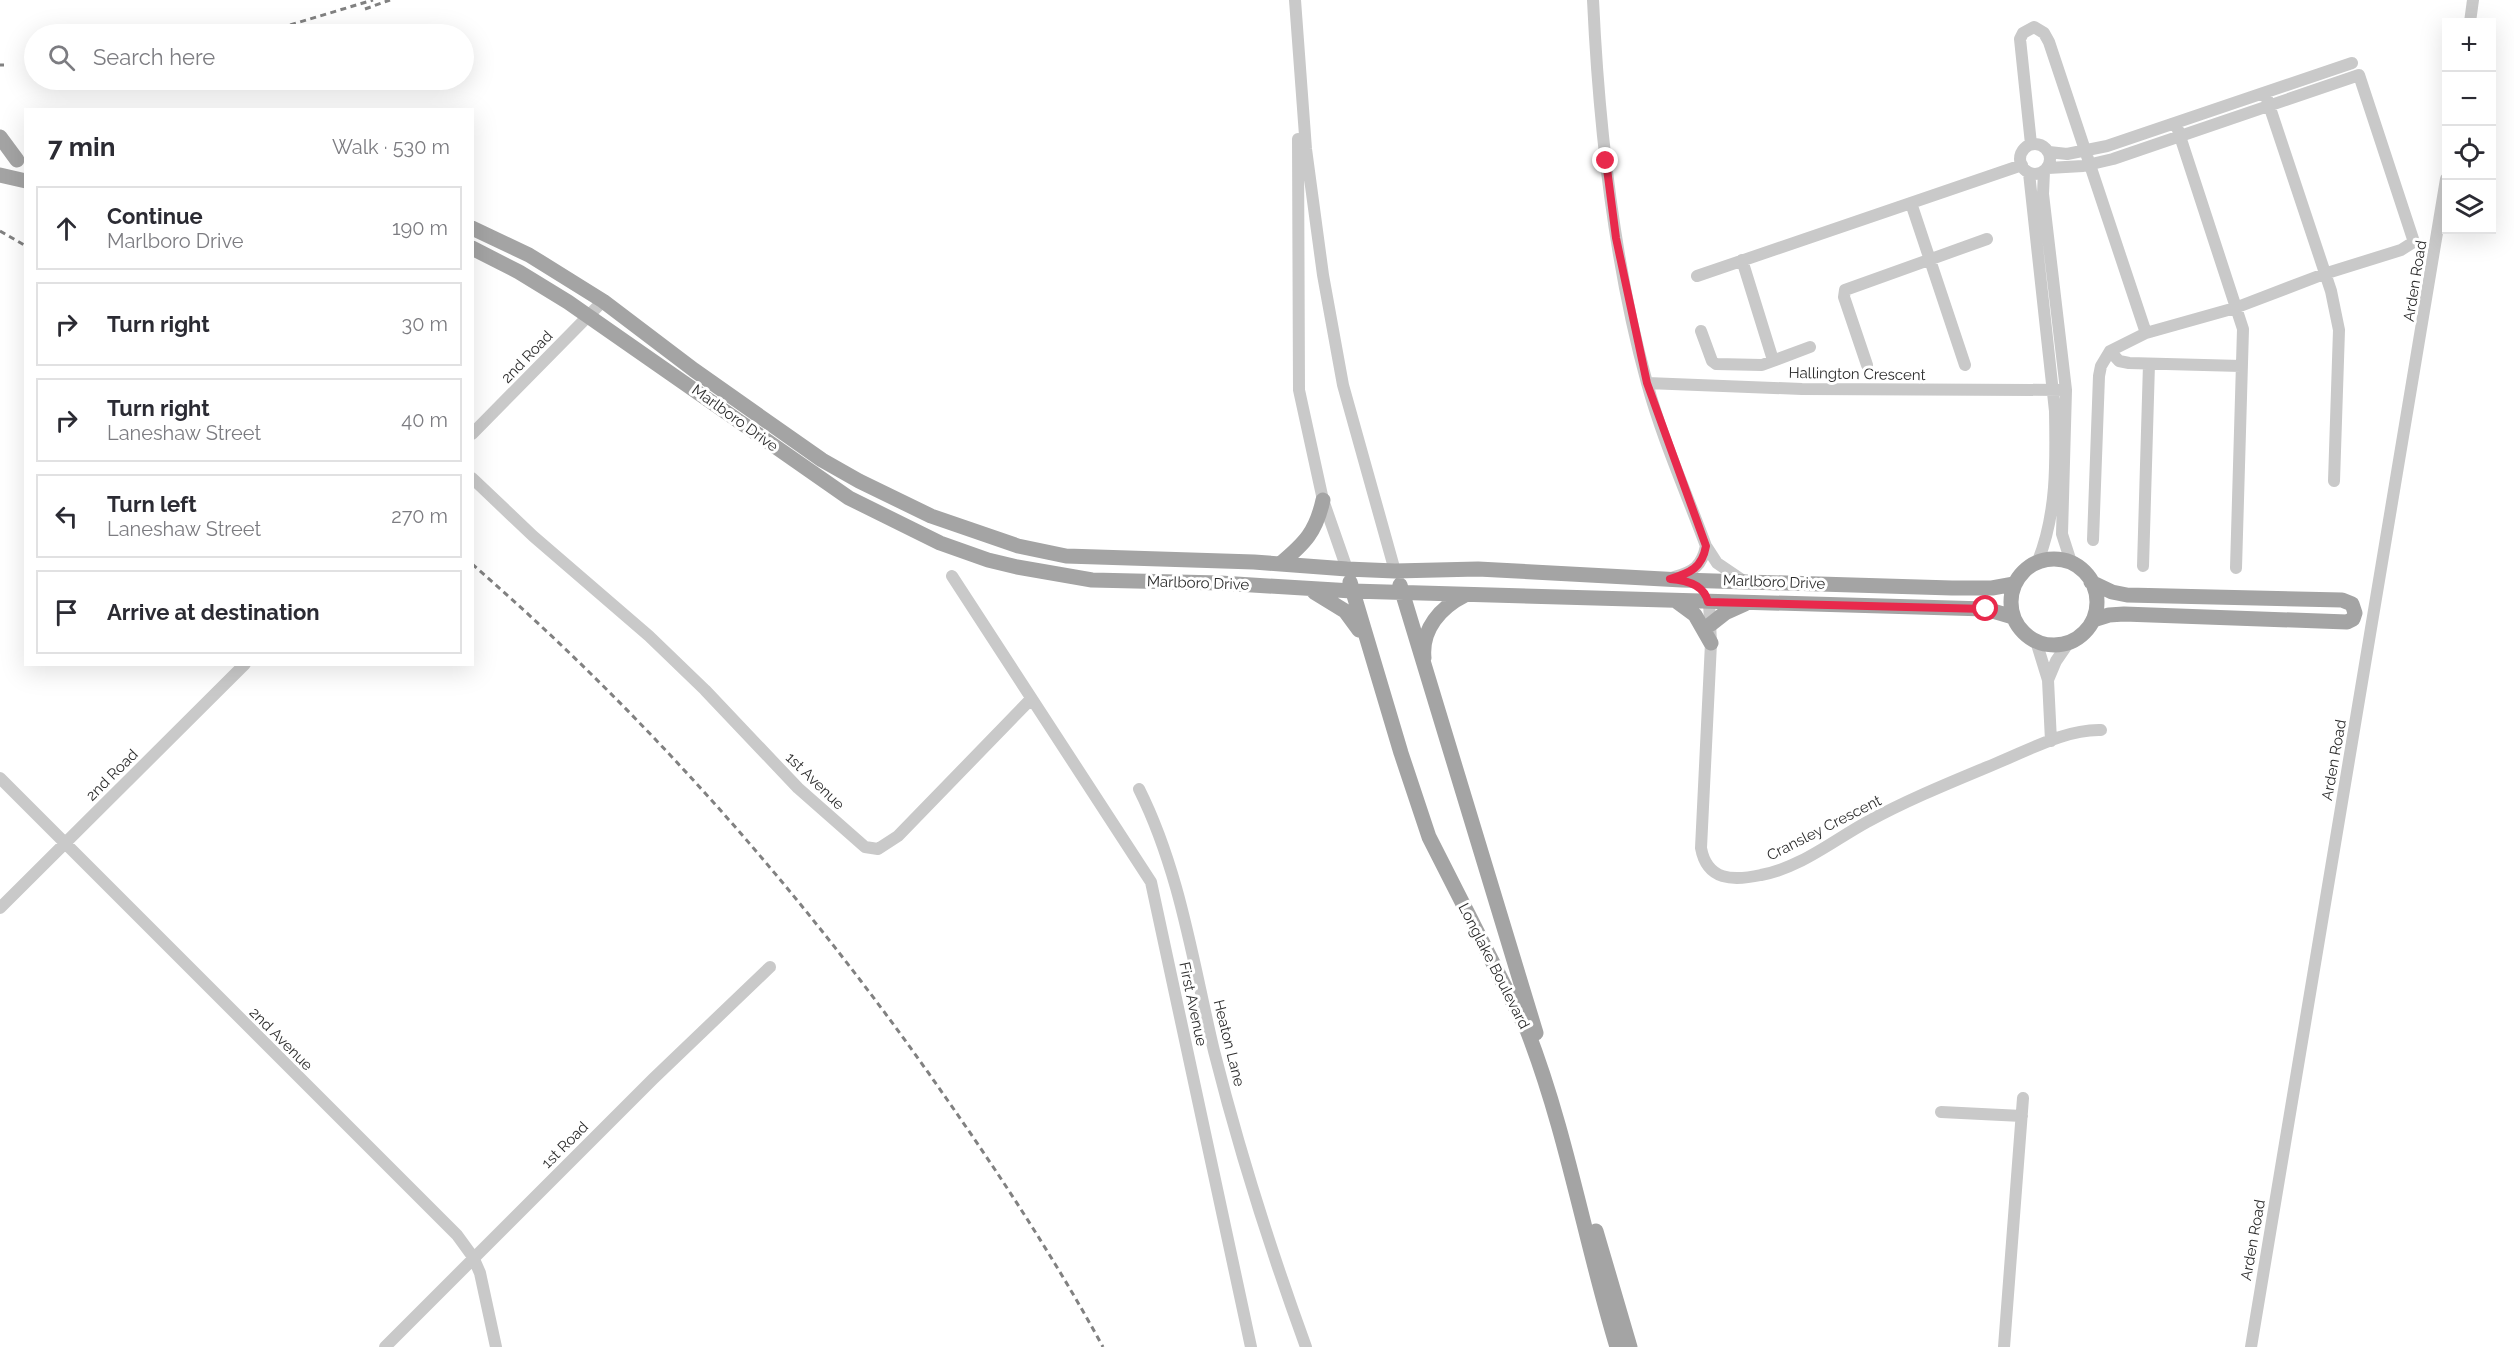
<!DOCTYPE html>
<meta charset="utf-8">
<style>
body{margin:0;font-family:Raleway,sans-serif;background:#f2f2f3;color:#2b2b33}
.controls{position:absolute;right:18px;top:18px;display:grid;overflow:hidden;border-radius:0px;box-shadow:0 6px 24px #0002}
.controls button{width:54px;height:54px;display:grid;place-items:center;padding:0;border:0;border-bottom:2px solid #e1e1e2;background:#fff;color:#2b2b33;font:30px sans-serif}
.stop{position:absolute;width:18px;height:18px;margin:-14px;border:4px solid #e8294c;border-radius:50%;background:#fff}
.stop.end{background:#e8294c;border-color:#fff;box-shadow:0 2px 6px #0008}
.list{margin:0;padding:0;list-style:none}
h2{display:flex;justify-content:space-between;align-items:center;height:78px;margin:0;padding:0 24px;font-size:26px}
h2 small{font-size:20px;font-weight:400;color:#7c7c81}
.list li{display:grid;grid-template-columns:39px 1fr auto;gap:18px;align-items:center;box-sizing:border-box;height:84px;margin:0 12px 12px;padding:0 12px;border:2px solid #e1e1e2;border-radius:0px}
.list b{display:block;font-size:22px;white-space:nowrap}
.list p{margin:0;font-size:20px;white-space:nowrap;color:#7c7c81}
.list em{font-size:20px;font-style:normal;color:#7c7c81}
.icon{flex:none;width:33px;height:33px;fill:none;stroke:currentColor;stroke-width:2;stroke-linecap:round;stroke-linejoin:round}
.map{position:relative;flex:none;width:2514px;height:1347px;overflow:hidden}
.search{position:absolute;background:#fff;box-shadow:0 6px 24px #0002;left:24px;top:24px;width:450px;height:66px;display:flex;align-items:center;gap:15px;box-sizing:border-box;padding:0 21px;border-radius:33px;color:#7c7c81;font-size:22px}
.panel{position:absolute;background:#fff;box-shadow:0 6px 24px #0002;left:24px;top:108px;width:450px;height:558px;border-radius:0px}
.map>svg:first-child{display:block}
</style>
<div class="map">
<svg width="2514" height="1347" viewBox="0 0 2514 1347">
<rect width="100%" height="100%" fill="#fff"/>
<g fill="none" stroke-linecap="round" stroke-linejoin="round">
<path stroke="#c9c9c9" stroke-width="12" d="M1295 0 1306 149 1323 275 1343 385 1395 571
M1593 0C1599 128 1613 259 1647 383 1662 438 1686 492 1706 546L1717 563 1742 580
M2470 22 2473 0
M2265 93 2331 291 2339 330 2334 481
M2176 124 2243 329 2236 568
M1298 139 1299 390 1323 500 1347 569
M2020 159a15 15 0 1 1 30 0a15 15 0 1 1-30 0Z
M2031 144 2020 39 2023 33 2034 27 2044 33 2049 42 2146 333
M2049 152 2067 154 2107 146 2352 63
M2048 168 2083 166 2113 159 2359 75 2413 239 2412 243 2401 250 2324 274 2235 308 2146 333 2110 351 2101 366 2099 376 2093 540
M2044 171 2043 194 2066 390 2062 534 2071 562
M2029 173 2055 411C2056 463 2057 513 2038 561
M1911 203 1965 365
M1742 260 1773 360
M1697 276 2022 165
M1701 331 1712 361 1716 364 1762 365 1810 347
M2110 351 2119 361 2129 363 2241 366
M1867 365 1844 297 1845 290 1987 239
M1647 383 1802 389 2066 390
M472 434 603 301
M472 478 533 536 649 636 705 690 798 788 865 847 878 849 898 836 1031 699
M2143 566 2149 364
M952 576 1151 882 1251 1347
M1674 577C1693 572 1702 566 1706 546
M1709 602 1711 643 1701 848C1707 881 1733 881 1761 875 1800 868 1834 840 1867 822 1909 799 1954 781 1997 763 2029 750 2066 729 2101 730
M2036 641 2048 680 2051 741
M2048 680 2056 661 2069 642
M0 778 457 1235 473 1257 480 1273 496 1347
M1139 789C1180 871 1193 963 1214 1051 1239 1150 1271 1251 1306 1347
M0 908 245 664
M1941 1112 2022 1116
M385 1347 653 1079 770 967
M2004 1347 2023 1098
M2251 1347 2446 179"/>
<path stroke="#a4a4a4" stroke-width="15" d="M0 137 17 160
M0 175 26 181
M472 228 529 255 603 301 694 370 822 460 859 481 931 516 1018 546 1066 556 1254 562 1347 569 1395 571 1478 569 1682 580 1952 588H1992L2014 584
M472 248 519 272 568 302 849 498 940 543 988 560 1017 567 1092 580 1220 583 1352 591 1986 609 2013 617
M2011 602a43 43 0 1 1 86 0a43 43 0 1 1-86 0Z
M1280 564C1305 543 1316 532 1323 500
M1350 582 1401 753 1429 837 1527 1030C1567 1133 1585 1242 1617 1347
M2091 582 2112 592 2127 595 2342 600 2352 604 2355 613 2353 619 2347 622 2124 614 2109 615 2093 620
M1400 585 1536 1033
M1314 592 1345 611 1359 630
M1676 601 1695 615 1711 643
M1711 624 1725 613 1745 604
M1424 658C1421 629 1441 607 1465 595
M1596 1231 1630 1347"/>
<path stroke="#818181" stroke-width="3" stroke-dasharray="6 4.5" stroke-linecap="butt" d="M365 9 390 0
M260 34 373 0
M0 65H4
M0 231 26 246
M472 564C653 721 810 902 946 1098 1002 1178 1056 1261 1103 1347"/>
</g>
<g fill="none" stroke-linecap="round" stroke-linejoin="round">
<path stroke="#e8294c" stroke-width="8" d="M1606 161 1616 238 1647 383 1706 546C1702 568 1690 573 1670 579 1686 580 1704 584 1708 602L1986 609"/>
</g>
<g text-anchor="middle" stroke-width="6" stroke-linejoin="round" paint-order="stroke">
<g font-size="15" fill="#2c2c2c" stroke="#fff">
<text transform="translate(2415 281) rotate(-81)" y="5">Arden Road</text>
<text transform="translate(527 357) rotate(-46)" y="5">2nd Road</text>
<text transform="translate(1857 374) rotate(1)" y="5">Hallington Crescent</text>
<text transform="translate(735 418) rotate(36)" y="5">Marlboro Drive</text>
<text transform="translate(1774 582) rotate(2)" y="5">Marlboro Drive</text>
<text transform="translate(1198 583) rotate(2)" y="5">Marlboro Drive</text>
<text transform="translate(2334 760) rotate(-80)" y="5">Arden Road</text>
<text transform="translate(112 775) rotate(-45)" y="5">2nd Road</text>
<text transform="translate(815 781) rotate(44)" y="5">1st Avenue</text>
<text transform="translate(1824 828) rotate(-27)" y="5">Cransley Crescent</text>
<text transform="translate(1494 966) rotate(63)" y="5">Longlake Boulevard</text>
<text transform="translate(1193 1004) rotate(78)" y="5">First Avenue</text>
<text transform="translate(281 1039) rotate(45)" y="5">2nd Avenue</text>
<text transform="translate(1229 1043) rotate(76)" y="5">Heaton Lane</text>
<text transform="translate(565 1145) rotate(-45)" y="5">1st Road</text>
<text transform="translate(2253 1240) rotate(-80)" y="5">Arden Road</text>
</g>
</g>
</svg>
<div class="controls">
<button>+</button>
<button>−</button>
<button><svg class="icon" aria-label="locate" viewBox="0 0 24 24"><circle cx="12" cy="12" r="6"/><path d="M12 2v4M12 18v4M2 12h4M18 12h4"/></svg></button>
<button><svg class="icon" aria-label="layers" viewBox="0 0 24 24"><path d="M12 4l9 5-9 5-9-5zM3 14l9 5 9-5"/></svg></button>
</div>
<div class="stop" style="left:1986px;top:609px"></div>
<div class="stop end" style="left:1606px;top:161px"></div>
<div class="search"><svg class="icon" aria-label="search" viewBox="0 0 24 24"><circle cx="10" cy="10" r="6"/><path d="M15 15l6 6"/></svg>Search here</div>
<section class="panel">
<h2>7 min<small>Walk · 530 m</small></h2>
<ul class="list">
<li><svg class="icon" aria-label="ahead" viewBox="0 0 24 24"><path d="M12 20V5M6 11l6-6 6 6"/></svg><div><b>Continue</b><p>Marlboro Drive</p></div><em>190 m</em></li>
<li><svg class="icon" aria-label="right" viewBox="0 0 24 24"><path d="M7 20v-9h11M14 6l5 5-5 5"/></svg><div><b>Turn right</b></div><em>30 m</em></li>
<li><svg class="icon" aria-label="right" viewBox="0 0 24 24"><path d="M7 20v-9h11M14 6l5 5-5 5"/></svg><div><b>Turn right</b><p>Laneshaw Street</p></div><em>40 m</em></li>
<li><svg class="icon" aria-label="left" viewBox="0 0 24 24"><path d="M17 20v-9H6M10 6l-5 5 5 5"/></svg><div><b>Turn left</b><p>Laneshaw Street</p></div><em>270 m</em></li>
<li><svg class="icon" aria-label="arrive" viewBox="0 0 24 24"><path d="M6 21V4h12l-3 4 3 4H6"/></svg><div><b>Arrive at destination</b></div></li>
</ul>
</section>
</div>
